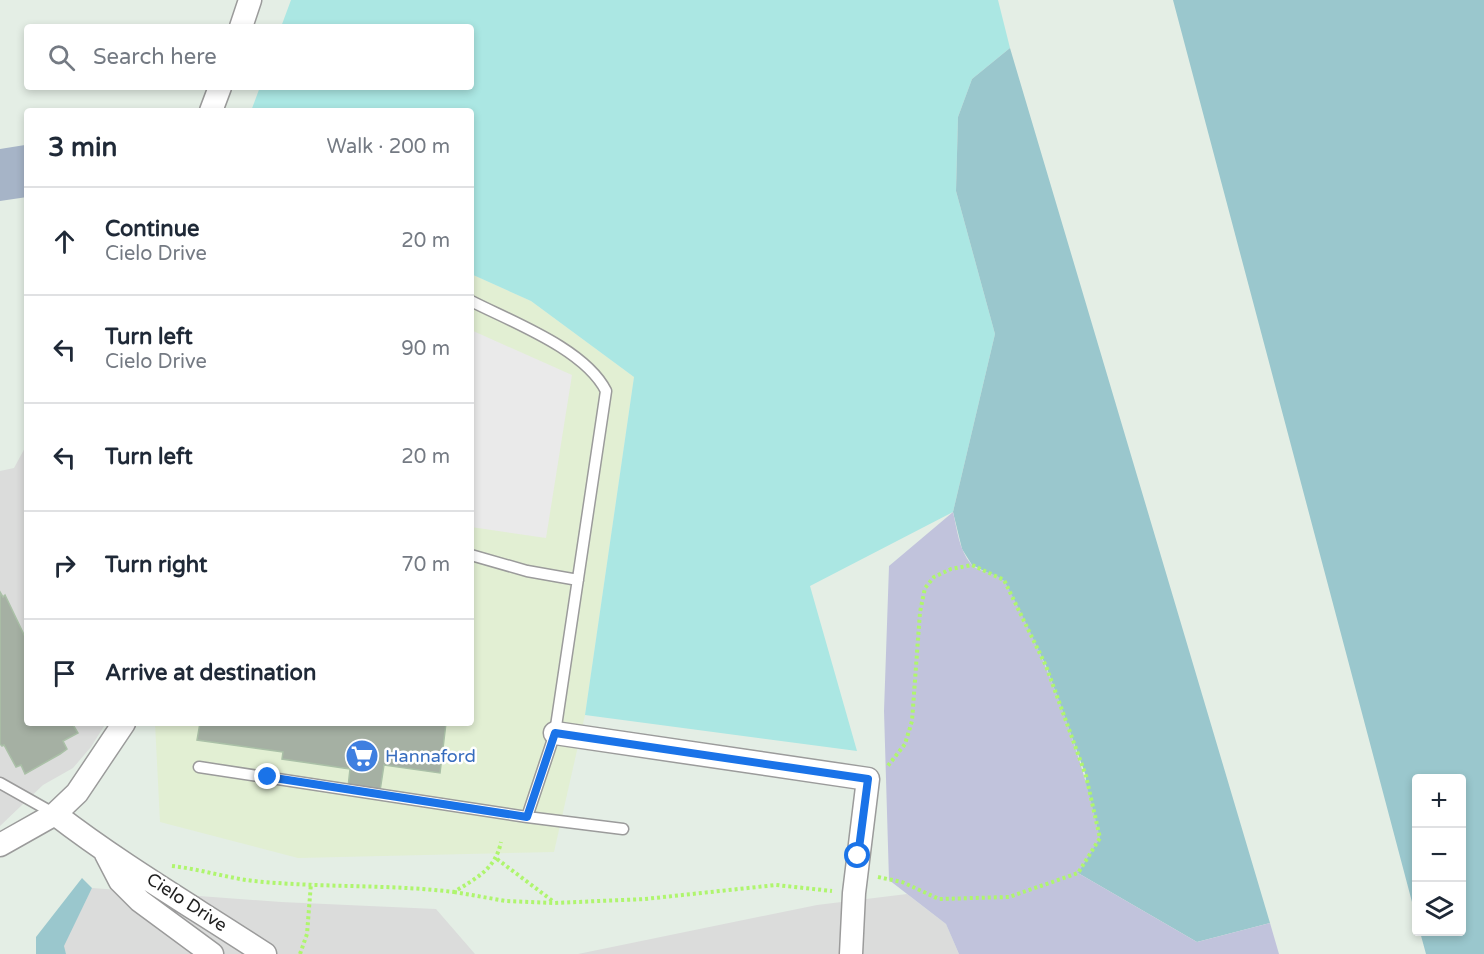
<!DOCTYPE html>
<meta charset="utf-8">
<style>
body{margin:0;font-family:"Varela Round",sans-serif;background:#f2f2f3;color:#1f2937}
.controls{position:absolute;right:18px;bottom:18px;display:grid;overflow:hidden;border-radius:6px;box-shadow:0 3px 9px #0003}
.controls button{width:54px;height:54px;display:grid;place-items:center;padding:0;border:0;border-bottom:2px solid #e0e1e3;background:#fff;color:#1f2937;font:30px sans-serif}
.stop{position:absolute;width:18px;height:18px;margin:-14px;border:4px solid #1a73e8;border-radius:50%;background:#fff}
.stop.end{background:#1a73e8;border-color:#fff;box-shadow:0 2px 6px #0008}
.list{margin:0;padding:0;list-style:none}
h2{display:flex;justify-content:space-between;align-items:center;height:78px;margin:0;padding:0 24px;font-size:26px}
h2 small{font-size:20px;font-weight:400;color:#747a83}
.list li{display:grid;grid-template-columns:39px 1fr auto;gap:18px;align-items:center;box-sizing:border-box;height:108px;padding:0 24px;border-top:2px solid #e0e1e3}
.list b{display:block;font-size:22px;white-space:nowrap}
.list p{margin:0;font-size:20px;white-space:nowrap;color:#747a83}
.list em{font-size:20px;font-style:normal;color:#747a83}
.icon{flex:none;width:33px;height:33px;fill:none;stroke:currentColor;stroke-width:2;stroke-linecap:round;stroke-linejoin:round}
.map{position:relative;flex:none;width:1484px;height:954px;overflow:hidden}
.search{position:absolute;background:#fff;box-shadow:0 3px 9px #0003;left:24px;top:24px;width:450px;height:66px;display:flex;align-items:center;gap:15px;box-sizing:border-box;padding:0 21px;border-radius:6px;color:#747a83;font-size:22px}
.panel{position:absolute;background:#fff;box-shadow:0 3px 9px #0003;left:24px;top:108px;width:450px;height:618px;border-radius:6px}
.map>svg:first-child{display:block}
</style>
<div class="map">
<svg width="1484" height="954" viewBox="0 0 1484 954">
<rect width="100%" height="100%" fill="#e4eee5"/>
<path fill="#dbdcdb" d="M27 444V723H106L91 747 73 768 43 785 0 826V471L14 468Z
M92 888 281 902 436 909 475 954H66L63 946Z
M907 894 946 924 959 954H578L817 905Z"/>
<path fill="#e2efd3" d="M471 274 531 301 634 377 585 715 554 852 298 858 160 822 155 723H471Z"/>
<path fill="#abe7e3" d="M291 0H998L1010 48 972 79 958 117 956 191 995 334 953 512 810 586 857 751 585 715 634 377 531 301 471 274V111H251L260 87H471V27H281Z"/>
<path fill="#9ac7cd" d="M1173 0H1484V954H1426L1420 932H1462V778H1416V917Z
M1010 48 1270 923 1197 942 1078 873 1086 776 1046 666 1004 581 972 565 962 549 953 512 995 334 956 191 958 117 972 79Z
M82 878 92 888 64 946 66 954H36V937Z"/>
<path fill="#c1c3dc" d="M953 512C957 529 959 550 971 564 979 573 999 572 1006 584 1049 663 1080 750 1100 838L1078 873 1197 942 1270 923 1279 954H959L946 924 889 880 884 711 889 566Z"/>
<path fill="#a6b4c7" d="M25 145 27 197 0 201V149Z"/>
<path fill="#eaeaea" d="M471 330 572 375 546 538 471 527Z"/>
<path fill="#a5b0a3" stroke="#aac0a7" stroke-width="1.5" d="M0 592 3 597 5 595 27 641V723H72L78 733 63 741 67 749 60 754 25 774 21 765 16 767 4 745 2 746 0 744Z
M200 723H446L440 773 384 765 380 791 348 787 350 769 282 759 283 752 197 740Z"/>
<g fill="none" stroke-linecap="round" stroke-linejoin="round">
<defs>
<path id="lane" d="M471 555 527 571 578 580
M199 767 527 817 555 733 606 391C585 349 512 322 471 301
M0 783 55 814
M527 817 623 829"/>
<path id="street" d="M241 27 250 0
M211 111 220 87
M555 733 868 779 854 893 851 954
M55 814C121 865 195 908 265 954
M0 845 55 814 77 793 124 723
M106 854 120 881 140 901 212 954"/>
</defs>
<use href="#lane" stroke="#9b9b9b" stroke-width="13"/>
<use href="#street" stroke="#9b9b9b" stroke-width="25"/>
<path stroke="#aff56e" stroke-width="4" stroke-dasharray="3 3" stroke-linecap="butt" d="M497 859 554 902
M172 866C200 869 227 878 254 881 321 888 387 884 454 892 476 878 495 870 501 842
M878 877 902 882 939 899 1009 897 1078 873 1100 838 1086 776 1046 666 1004 580 972 565 951 569 934 577 925 588 920 612 912 721 905 744 887 767
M454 892 506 901 554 903 645 899 776 885 832 891
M300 954 307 934 311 883"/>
<use href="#lane" stroke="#fff" stroke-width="10"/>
<use href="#street" stroke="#fff" stroke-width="22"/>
</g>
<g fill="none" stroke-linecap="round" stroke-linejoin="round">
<path stroke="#1a73e8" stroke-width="8" d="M268 777 527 817 555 733 868 779 858 856"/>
</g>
<defs>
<symbol id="supermarket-disc" viewBox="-11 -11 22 22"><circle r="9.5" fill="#3f7fe0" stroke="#fff"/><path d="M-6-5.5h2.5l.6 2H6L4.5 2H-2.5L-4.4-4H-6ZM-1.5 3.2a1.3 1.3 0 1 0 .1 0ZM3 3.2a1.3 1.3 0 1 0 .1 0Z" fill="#fff"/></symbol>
</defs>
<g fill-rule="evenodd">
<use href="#supermarket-disc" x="343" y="737" width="38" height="38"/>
</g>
<g text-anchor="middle" stroke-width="5" stroke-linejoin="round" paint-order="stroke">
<g font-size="18" fill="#366cbe" stroke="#fff" text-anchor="start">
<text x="385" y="762">Hannaford</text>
</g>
<g font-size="18" fill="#1e1e1e" stroke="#fff">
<text transform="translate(187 902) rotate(33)" y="6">Cielo Drive</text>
</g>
</g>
</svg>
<div class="controls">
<button>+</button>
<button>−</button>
<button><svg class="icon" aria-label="layers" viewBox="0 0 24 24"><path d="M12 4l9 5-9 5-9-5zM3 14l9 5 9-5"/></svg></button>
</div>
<div class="stop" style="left:858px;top:856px"></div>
<div class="stop end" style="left:268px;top:777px"></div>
<div class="search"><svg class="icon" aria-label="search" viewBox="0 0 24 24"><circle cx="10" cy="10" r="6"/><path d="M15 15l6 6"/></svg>Search here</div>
<section class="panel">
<h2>3 min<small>Walk · 200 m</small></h2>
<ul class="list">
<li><svg class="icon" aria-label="ahead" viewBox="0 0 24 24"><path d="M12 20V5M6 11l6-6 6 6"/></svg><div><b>Continue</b><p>Cielo Drive</p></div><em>20 m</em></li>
<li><svg class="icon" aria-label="left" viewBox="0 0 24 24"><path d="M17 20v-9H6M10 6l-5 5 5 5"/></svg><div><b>Turn left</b><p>Cielo Drive</p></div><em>90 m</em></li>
<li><svg class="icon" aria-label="left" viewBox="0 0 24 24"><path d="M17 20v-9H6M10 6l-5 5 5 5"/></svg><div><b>Turn left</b></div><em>20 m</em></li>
<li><svg class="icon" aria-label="right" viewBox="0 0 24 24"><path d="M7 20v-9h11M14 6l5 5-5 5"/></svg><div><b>Turn right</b></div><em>70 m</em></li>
<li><svg class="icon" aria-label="arrive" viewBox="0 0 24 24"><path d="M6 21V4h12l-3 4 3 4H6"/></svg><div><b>Arrive at destination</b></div></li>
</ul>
</section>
</div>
